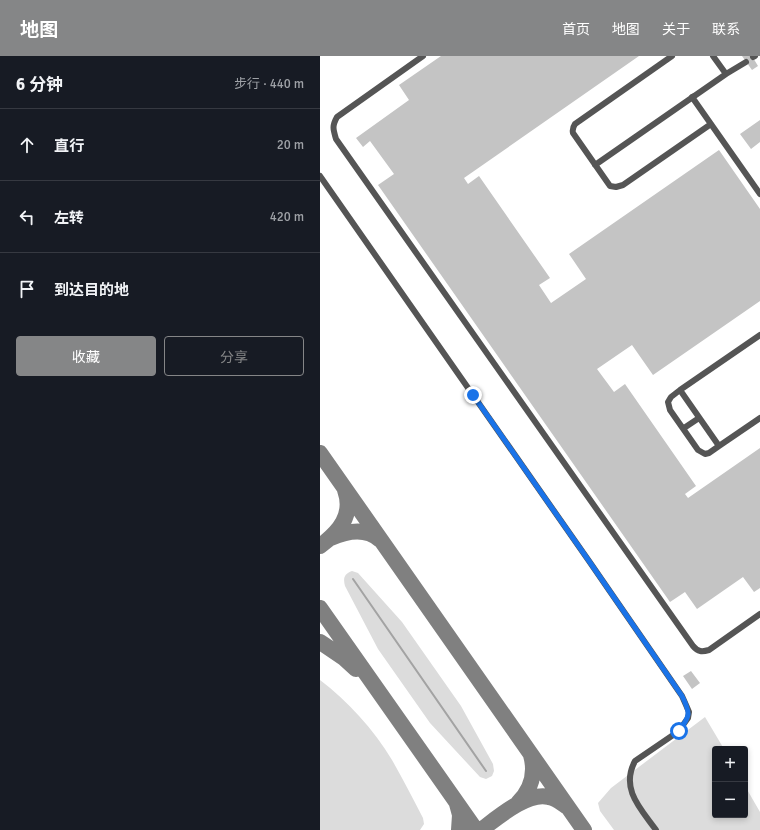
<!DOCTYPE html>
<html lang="zh">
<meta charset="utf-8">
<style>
body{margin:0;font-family:Signika,"Noto Sans SC",sans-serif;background:#242831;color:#f1f3f6}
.controls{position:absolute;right:12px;bottom:12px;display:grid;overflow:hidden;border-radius:4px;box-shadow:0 2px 6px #0003}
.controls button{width:36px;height:36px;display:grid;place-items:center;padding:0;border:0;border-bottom:1px solid #363941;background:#171b24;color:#f1f3f6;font:20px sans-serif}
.stop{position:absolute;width:12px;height:12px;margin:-9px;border:3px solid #1a73e8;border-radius:50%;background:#fff}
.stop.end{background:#1a73e8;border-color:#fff;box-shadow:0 1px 4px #0008}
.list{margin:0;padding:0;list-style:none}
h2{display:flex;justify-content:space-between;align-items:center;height:52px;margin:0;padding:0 16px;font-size:17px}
h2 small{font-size:13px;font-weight:400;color:#9ea1a6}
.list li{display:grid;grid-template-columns:26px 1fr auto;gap:12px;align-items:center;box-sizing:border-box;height:72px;padding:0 16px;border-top:1px solid #363941}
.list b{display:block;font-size:15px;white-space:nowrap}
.list em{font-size:13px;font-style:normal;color:#9ea1a6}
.actions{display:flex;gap:8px;padding:12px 16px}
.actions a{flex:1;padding:9px 0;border:1px solid #858687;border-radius:4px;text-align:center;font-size:14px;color:#858687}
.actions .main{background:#858687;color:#fff}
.icon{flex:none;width:22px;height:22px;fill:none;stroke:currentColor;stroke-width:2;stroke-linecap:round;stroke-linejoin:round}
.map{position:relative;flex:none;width:440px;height:774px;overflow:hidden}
header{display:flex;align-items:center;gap:24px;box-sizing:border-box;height:56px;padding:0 20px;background:#858687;color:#fff}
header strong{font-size:19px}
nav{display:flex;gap:22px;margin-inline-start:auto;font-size:14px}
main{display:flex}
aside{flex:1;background:#171b24}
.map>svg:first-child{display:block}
</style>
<header>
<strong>地图</strong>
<nav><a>首页</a><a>地图</a><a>关于</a><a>联系</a></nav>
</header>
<main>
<aside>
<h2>6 分钟<small>步行 · 440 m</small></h2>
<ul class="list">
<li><svg class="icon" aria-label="ahead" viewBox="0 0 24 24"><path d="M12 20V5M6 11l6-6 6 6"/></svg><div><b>直行</b></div><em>20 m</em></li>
<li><svg class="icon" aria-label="left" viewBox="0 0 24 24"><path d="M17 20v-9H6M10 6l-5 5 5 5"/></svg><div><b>左转</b></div><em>420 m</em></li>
<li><svg class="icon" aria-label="arrive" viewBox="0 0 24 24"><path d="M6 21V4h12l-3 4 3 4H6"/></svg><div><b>到达目的地</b></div></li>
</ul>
<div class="actions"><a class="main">收藏</a><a>分享</a></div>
</aside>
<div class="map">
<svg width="440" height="774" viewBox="0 0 440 774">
<rect width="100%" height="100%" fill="#fff"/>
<path fill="#dcdcdc" d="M32 515 38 517 82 566 141 650 173 708 174 715 172 720 166 723 160 721 110 667 58 593 25 530C23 522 24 518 32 515Z
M0 624C28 645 54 674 72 704 83 723 93 743 103 762L104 768 100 774H0Z
M385 661 404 693H395V759H425V730L440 756V774H294L280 755 278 747 291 732Z"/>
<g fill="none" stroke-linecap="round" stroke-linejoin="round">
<path stroke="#a3a3a3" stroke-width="2" d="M33 523 166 715"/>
<path stroke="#808080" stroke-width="16" d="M0 397 264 774
M11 482C27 475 46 471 60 484
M0 490C19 476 34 459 25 434
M0 552 156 774
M0 586 24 602 36 613
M198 747C211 734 216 717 211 699
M137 748 140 759 139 774
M161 774C177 762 208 735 229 741 236 742 240 746 246 750"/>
</g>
<path fill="#c4c4c4" d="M121 0H319L144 122 148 128 159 120 230 222 219 229 231 247 266 223 249 198 399 94 440 153V245L333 319 312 289 277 313 294 336 305 328 376 430 365 438 368 442 440 392V532L434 536 423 521 377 553 365 536 350 546 58 129 74 118 50 85 43 91 36 82 89 44 79 29Z
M422 0H432L438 10 432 14Z
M440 64V86L431 93 420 78Z
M371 615 380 627 372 633 363 620Z"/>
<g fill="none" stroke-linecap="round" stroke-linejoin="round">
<path stroke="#555" stroke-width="6" d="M103 0 17 61C12 70 13 73 16 83L373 590C378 596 382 596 389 594L440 558
M352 0 255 68C253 71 252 73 253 77L290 130 296 131 303 129 391 68
M393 0 406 18
M433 1 435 0
M372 41 440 138
M275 109 406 18 426 6
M0 120 269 505 362 640 366 649 369 656 368 662 363 669 359 675 315 705C300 733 321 753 336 774
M440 279 360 334 399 390 440 362
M360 334 351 341 348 346 350 354 378 394 385 398 389 397 399 390
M364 372 379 362"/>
</g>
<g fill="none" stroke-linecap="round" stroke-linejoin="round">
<path stroke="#1a73e8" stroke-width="5" d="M153 339 269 505 362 640C371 658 370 660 359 675"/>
</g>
</svg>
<div class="controls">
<button>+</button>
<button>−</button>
</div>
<div class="stop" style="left:359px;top:675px"></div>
<div class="stop end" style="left:153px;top:339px"></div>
</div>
</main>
